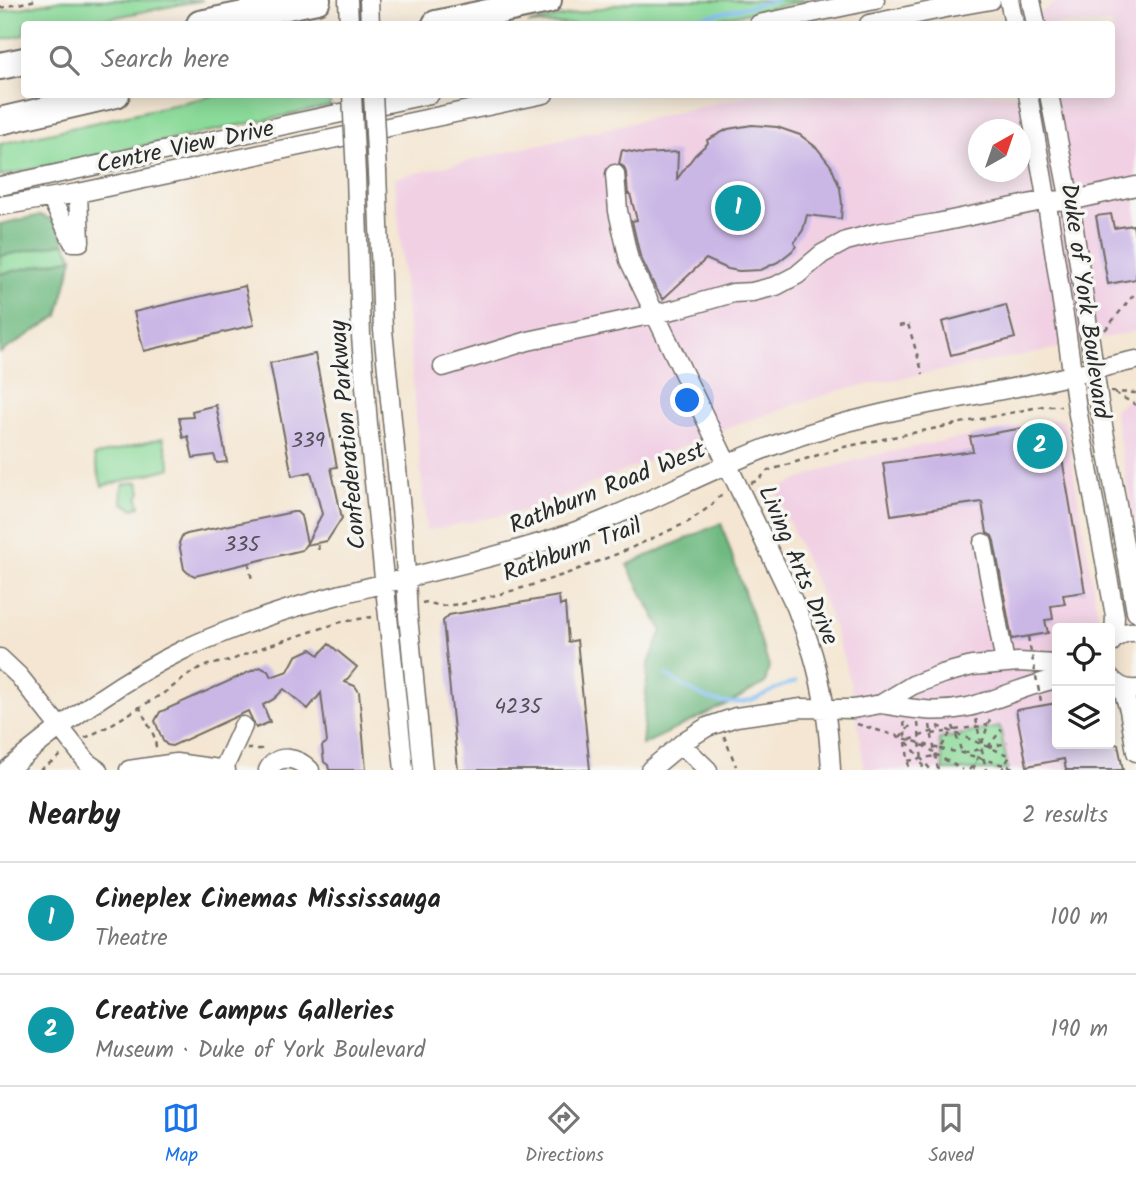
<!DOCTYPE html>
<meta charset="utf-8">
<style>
body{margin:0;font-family:Kalam,sans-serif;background:#f6f6f6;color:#222}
.controls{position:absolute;right:21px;bottom:21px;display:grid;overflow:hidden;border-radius:7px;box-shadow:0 4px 18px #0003}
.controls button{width:63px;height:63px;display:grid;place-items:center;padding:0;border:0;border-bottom:2px solid #e0e0e0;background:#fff;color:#222;font:35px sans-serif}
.compass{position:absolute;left:968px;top:119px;width:63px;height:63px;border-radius:50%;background:#fff;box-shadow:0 4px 18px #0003;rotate:40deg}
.you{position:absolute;left:688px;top:401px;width:24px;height:24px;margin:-18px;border:5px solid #fff;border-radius:50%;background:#1a73e8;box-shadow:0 0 0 10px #1a73e833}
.badge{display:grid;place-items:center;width:46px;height:46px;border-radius:50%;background:#1a73e8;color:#fff;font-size:23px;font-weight:700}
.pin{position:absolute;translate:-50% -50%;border:4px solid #fff;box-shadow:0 2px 7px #0006}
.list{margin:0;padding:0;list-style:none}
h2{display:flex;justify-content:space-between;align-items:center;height:91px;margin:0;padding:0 28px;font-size:30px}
h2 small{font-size:23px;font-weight:400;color:#767676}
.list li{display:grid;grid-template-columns:46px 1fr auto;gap:21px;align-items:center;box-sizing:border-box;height:112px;padding:0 28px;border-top:2px solid #e0e0e0}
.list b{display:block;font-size:26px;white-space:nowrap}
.list p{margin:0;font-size:23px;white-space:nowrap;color:#767676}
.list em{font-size:23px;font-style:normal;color:#767676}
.icon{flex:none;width:38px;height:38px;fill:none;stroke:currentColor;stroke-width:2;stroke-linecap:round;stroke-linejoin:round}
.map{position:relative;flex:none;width:1136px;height:770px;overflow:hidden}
.search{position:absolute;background:#fff;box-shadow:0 4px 18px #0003;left:21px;right:21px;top:21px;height:77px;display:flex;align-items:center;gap:18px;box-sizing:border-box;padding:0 24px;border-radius:7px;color:#767676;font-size:26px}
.sheet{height:315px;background:#fff}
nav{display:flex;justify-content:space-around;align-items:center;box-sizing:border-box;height:98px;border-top:2px solid #e0e0e0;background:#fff;font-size:19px;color:#767676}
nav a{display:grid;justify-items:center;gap:4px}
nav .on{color:#1a73e8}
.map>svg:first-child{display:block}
</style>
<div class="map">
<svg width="1136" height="770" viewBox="0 0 1136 770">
<rect width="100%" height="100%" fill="#f6f6f2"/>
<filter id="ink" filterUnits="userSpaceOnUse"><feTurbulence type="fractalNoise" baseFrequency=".0143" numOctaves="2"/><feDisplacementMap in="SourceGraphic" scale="14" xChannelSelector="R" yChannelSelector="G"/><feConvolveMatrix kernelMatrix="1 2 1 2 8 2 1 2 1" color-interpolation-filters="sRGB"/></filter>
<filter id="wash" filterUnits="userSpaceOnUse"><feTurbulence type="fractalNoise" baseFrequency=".00686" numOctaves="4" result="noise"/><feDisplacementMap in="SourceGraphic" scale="28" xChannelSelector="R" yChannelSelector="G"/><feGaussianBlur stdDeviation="1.57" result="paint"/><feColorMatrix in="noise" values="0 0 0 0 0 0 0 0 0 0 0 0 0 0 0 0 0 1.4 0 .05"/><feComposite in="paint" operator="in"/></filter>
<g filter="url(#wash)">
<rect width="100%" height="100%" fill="#f4e6d2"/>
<path fill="#f1d0e4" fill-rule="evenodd" d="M1067 0H1136V331L1035 353 844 389 735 425 532 509 426 531 395 178 750 95 1112 94V24H1020L1058 2ZM978 130H1020V172H978Z
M1136 395V538L1114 409Z
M1061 418 1065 422 1100 628H1057V744H1110V696L1124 770H864L859 731 850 683 844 659 827 608 778 497 780 488 817 472 856 460 893 451Z"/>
<path fill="#8ada99" stroke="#5a8262" stroke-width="2" d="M62 0H203L80 24H24V35L0 40V12Z
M639 0H808L696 24H528Z
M216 95H330V106L0 176V144Z
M65 243 73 258 0 274V256Z
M163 438 171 468 102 486 94 456Z
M138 482 141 492 138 498 140 506 134 509 123 503 121 490 124 484Z
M1000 727 1008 770H944L939 739Z"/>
<path fill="#6fba81" stroke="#4d7256" stroke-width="2" d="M41 215 56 222 65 243 0 256V224Z
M73 258 58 316 0 353V274Z
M721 523 769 666 765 683 731 702 642 745 648 666 662 630 627 565Z"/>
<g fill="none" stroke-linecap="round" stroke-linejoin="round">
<path stroke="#81bdf4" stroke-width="3.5" d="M669 24 777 0
M666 675C694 693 719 711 755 699 771 693 778 685 796 682"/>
</g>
<g id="blocks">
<path fill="#cbb7e6" d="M752 125 777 127 800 135 817 148 831 166 840 188 842 204 841 219 807 215 803 230 794 243 796 246 792 251 778 262 761 270 739 271 728 269 706 259 663 299 655 287 640 256 632 221 637 220 630 194H628L626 173 624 167 619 164 622 150 643 154 678 152 677 179 695 155 708 143 707 140 728 129Z
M1111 214 1114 228 1133 225 1136 240V279L1108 284 1096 216Z
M245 286 254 325 144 351 134 312Z
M1006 305 1015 338 951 355 942 322Z
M315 354 337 467 331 468 342 518 327 541 306 545 307 543 302 550 195 576 188 573 184 569 179 543 182 536 187 534 293 512H297L301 516 307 543 322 514 311 472 292 476 270 363Z
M216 405 227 462 217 463 214 455 193 458 188 436 183 438 179 418 193 417 192 411Z
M1024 428 1026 434 1045 431 1046 437 1058 435 1085 592 1063 595 1065 604 1051 606 1053 619 1045 620 1048 633 1012 639 994 541 992 536 987 533 982 502 891 515 883 463 973 451 970 437Z
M559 596 560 606 565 604 568 642 577 640 590 770H458L443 621 449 615Z
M329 644 357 667 345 682 355 686 359 692 366 770H329L328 765 324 762 322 746 327 742 321 693 308 709 284 689 274 699 263 705 270 722 256 728 248 711 172 746 167 745 163 741 155 721 160 712 260 667 268 671 271 677 288 671 296 656 311 649 319 655Z
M1057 703V744H1118L1123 770H1066L1064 759 1027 766 1016 710Z"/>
</g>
</g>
<g filter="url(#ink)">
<use href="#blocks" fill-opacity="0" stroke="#716c65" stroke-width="2"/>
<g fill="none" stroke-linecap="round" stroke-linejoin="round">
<defs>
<path id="minor" d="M348 0 349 24
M369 0 370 24
M1009 0 1014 24
M1031 0 1036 24
M759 24 875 0
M869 24 946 8 991 0
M1028 94 1044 185 1067 335 1077 409 1112 599 1115 616 1114 638
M1049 94 1070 201 1099 403 1136 612
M377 172 383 330 404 539 408 616 423 770
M615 174 618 211 629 260 796 607C802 623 808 639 813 655 824 692 829 731 831 770
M356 175 361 336 368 424 404 770
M0 186 430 94
M51 198 73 242H80L78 193
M0 206 78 193 544 94
M443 367 528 341 677 309 733 293 752 292 776 286 797 275 822 254 846 241 877 233 937 223 1047 200 1070 201 1136 186
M983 543 1005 663
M1110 644C1117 635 1125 631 1136 632
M0 658 19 676 88 763 98 770
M1110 677C1116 685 1125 690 1136 689
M1122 687 1129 710 1136 752
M881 704C912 709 936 714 968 707 998 700 1026 685 1057 679
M681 744 708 770
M7 770C61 724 119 681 183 650 210 637 240 626 268 616 362 584 461 569 556 538 633 513 704 470 780 443 866 411 958 400 1047 381 1077 374 1106 366 1136 360
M129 770 176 763 226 770
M223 770 243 726
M268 770C278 752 298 758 310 770
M650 770 686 740 707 727 736 717 802 708 853 709 881 704 913 685 942 674 972 666 1018 662 1057 664"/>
<path id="highway" d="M200 24 317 0
M436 24 548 0
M0 66 24 61
M0 121 116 94"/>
</defs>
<use href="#minor" stroke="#716c65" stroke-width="21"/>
<use href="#highway" stroke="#716c65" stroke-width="30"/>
<path stroke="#716c65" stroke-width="2.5" stroke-dasharray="5 5" stroke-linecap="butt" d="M0 8 36 0
M899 326 908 324 923 374
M1105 330 1136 292
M1111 392 1136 393
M1115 393 1136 405
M751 483 759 480 767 471 844 447 1044 406H1061
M318 545 319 553
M249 563 252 581
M422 603 427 602 440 606 462 604 526 587 566 574 622 552 688 522 712 505 717 498 726 494
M139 706 154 736 157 752
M976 719 986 770
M904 722 909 770
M918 723 923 770
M857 724 940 749 951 732
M930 725 938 770
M938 726 1010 756 1002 770
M953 726 962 753 981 749
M955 730 988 725
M932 734 946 732
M724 736 736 766
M900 737 912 724
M85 738 107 727 167 691 191 673 208 665 229 661 264 647 341 622 372 617
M910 740 939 729
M907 742 931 770
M982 743 991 716
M922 745 934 752
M988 747 1002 729
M988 747 1008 743
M247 749H261L263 752
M940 749 962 753 1021 770
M935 754 963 770
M908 761 935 756
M40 770 63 754
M969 770 976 762
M973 770 980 750
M1005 770 1013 769"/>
<use href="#minor" stroke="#fff" stroke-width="18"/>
<use href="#highway" stroke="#fff" stroke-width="26"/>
<defs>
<path id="minor-bridge" d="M352 94 356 175
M373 94 377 172"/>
</defs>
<use href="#minor-bridge" stroke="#716c65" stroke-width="21" stroke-linecap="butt"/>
<path stroke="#716c65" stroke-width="2.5" stroke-dasharray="5 5" stroke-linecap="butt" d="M1028 637 1042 706"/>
<use href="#minor-bridge" stroke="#fff" stroke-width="18"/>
</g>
</g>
<g text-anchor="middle" stroke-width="7" stroke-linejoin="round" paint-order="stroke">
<g font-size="21" fill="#534e5a">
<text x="308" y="447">339</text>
<text x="242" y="551">335</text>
<text x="518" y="713">4235</text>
</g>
<g font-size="24" fill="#2b2b2b" stroke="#f6f6f2">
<text transform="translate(185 146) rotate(-12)" y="8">Centre View Drive</text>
<text transform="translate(1086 301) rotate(82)" y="8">Duke of York Boulevard</text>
<text transform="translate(347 435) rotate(-95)" y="8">Confederation Parkway</text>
<text transform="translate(607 487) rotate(-22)" y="8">Rathburn Road West</text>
<text transform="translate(572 549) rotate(-20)" y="8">Rathburn Trail</text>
<text transform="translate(799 565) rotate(67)" y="8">Living Arts Drive</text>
</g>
</g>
</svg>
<div class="controls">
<button><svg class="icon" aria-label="locate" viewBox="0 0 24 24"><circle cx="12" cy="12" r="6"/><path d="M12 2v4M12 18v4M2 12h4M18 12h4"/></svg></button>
<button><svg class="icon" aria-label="layers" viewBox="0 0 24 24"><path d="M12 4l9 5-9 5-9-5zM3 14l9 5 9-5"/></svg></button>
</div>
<svg class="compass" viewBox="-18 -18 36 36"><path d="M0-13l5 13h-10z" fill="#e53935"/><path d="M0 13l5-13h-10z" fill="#767676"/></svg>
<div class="you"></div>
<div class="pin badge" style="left:738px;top:208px;background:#0f9aa8">1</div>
<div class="pin badge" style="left:1040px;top:446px;background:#0f9aa8">2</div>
<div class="search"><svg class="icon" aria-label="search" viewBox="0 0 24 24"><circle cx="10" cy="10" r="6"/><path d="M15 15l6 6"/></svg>Search here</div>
</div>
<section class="sheet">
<h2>Nearby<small>2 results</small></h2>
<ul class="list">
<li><span class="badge" style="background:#0f9aa8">1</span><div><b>Cineplex Cinemas Mississauga</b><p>Theatre</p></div><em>100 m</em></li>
<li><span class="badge" style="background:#0f9aa8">2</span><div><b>Creative Campus Galleries</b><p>Museum · Duke of York Boulevard</p></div><em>190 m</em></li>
</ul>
</section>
<nav>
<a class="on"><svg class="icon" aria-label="map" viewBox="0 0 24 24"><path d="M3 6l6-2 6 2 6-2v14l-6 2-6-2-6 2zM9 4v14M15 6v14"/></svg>Map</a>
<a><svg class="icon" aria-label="directions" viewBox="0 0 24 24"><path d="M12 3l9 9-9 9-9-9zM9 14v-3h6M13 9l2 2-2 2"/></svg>Directions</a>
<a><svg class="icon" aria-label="saved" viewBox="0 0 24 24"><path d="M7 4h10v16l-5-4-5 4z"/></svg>Saved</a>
</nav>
